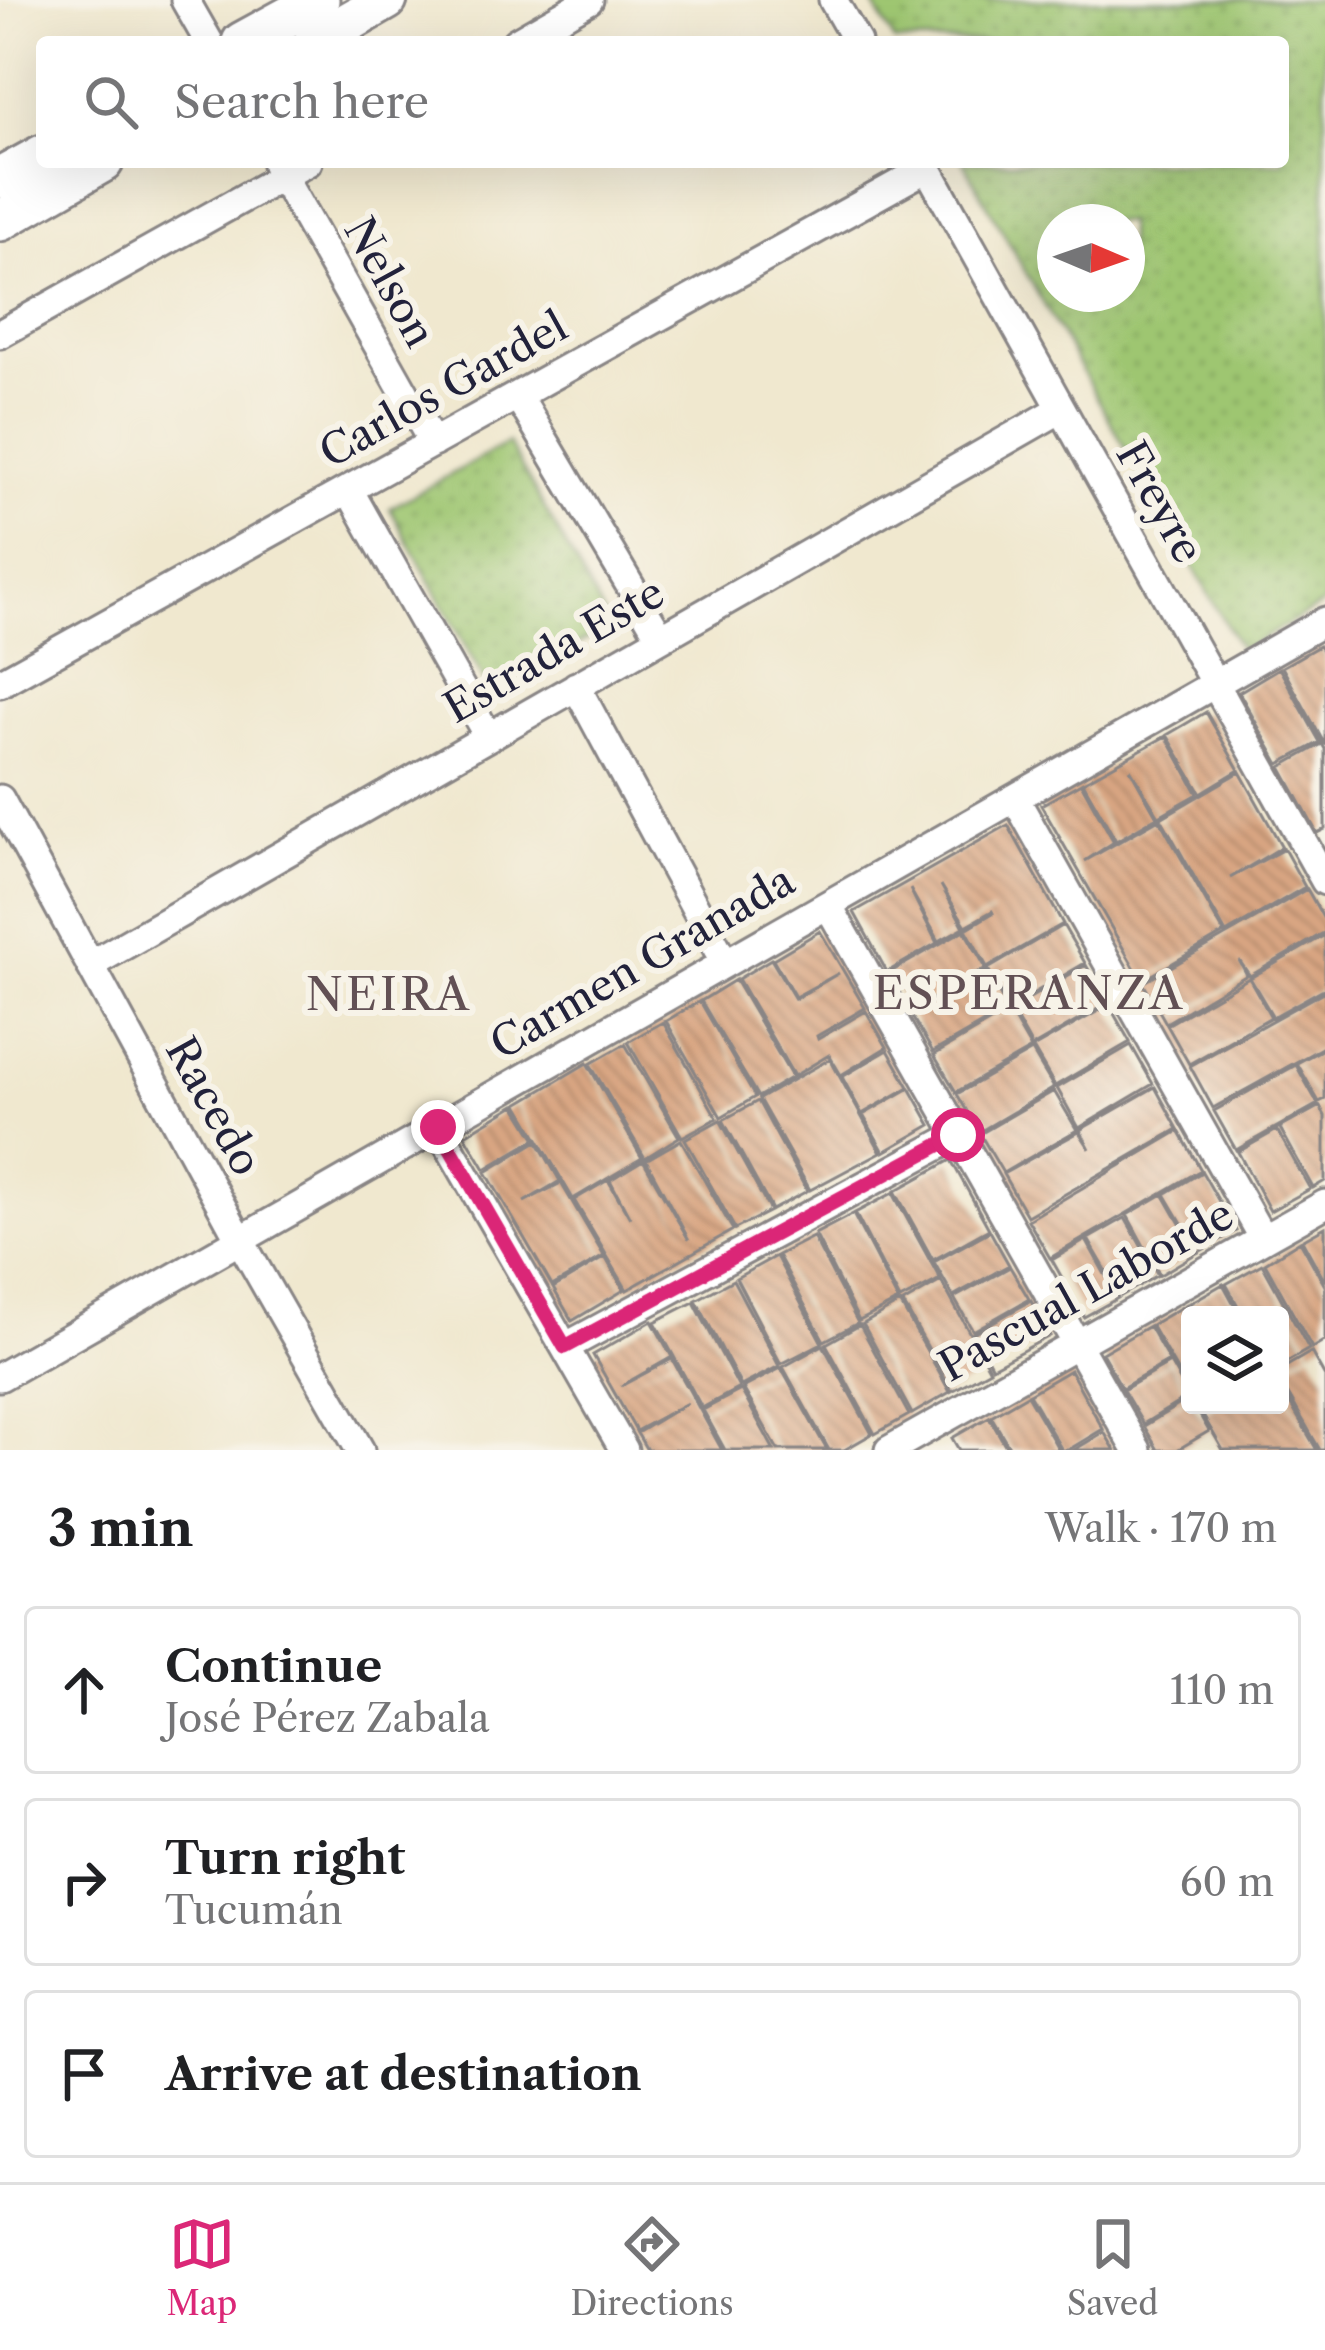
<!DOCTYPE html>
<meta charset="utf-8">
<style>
body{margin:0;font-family:"Libre Caslon Text",serif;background:#f6f6f6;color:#202124}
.controls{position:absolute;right:36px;bottom:36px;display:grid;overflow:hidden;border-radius:12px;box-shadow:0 12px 48px #0002}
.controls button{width:108px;height:108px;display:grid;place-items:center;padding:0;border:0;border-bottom:3px solid #e0e0e0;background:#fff;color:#202124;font:60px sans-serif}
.compass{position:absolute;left:1037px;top:204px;width:108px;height:108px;border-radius:50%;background:#fff;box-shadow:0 12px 48px #0002;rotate:92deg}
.stop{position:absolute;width:36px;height:36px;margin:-27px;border:9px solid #db2777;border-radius:50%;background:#fff}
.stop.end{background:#db2777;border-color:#fff;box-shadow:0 3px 12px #0008}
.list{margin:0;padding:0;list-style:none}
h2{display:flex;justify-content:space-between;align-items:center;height:156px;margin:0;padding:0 48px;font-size:51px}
h2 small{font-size:39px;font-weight:400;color:#757577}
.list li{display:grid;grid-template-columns:78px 1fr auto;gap:36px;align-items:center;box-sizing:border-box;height:168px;margin:0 24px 24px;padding:0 24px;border:3px solid #e0e0e0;border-radius:12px}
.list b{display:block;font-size:45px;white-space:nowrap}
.list p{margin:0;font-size:39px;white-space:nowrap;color:#757577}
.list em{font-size:39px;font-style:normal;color:#757577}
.icon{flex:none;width:66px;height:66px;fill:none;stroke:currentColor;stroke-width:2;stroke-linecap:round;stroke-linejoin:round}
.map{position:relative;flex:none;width:1325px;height:1450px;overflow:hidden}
.search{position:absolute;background:#fff;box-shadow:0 12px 48px #0002;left:36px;right:36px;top:36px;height:132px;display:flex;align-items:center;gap:30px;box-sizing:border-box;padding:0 42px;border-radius:12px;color:#757577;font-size:45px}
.sheet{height:732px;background:#fff}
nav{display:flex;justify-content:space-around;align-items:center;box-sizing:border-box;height:168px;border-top:3px solid #e0e0e0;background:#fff;font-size:33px;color:#757577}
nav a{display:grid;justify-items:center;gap:6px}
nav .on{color:#db2777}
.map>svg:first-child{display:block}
</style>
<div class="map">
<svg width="1325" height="1450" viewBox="0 0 1325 1450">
<defs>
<pattern id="park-dots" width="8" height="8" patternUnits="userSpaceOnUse" patternTransform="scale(3)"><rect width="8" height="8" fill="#9ec671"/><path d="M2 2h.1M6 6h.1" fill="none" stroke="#88aa63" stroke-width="1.8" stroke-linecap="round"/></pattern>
<pattern id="building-back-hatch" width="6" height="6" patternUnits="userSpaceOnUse" patternTransform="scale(3)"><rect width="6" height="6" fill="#d9a682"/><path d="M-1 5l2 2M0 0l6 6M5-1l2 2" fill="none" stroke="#b0876c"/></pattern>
</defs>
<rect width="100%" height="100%" fill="#f7f3e8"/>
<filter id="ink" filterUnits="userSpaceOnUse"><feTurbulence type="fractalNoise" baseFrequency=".00833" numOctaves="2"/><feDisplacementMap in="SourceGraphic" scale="24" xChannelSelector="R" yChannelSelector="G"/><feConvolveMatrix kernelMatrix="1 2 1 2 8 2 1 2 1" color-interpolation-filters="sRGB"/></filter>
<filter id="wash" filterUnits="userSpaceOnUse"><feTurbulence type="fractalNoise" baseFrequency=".004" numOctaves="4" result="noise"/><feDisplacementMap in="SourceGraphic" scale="48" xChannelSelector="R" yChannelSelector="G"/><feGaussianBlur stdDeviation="2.7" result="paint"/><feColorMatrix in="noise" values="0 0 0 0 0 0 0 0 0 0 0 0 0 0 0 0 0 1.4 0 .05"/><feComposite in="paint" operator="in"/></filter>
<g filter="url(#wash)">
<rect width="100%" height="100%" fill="#f0e8cf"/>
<path fill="url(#park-dots)" stroke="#607456" stroke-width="3" fill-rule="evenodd" d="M871 0H1325V603L1241 651 963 162H1283V42H895ZM1055 222H1127V294H1055Z
M508 443 611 627 489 690 390 508Z"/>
<g id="blocks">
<path fill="url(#building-back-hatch)" d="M1319 646 1325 655V745L1282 667Z
M1279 668 1320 742 1279 764 1239 692Z
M1206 712 1239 770 1201 793 1167 735Z
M1166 736 1198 794 1159 816 1130 769 1157 817 1116 841 1083 782Z
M1322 744 1325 749V829L1317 833 1281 767Z
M1240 772 1282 847 1230 878 1284 849 1305 887 1226 933 1161 818Z
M1081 783 1114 842 1085 861 1159 819 1224 933 1142 981 1041 805Z
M1008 825 1063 924 987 967 966 929 993 913 992 911 966 926 941 885 964 927 939 941 910 889 937 943 887 972 854 912Z
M1307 889 1325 921V932L1250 976 1239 960 1247 975 1166 1023 1143 983Z
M1063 925 1085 963 1010 1007 988 969Z
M964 930 986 968 910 1012 889 973Z
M820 931 865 1008 817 1036 818 1039 866 1011 887 1047 841 1075 829 1055 794 1076 738 979 771 959 795 999 839 973 795 997 773 959Z
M1325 935V988L1273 1017 1250 978Z
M1086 965 1108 1003 1032 1047 1011 1009Z
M986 971 1008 1009 933 1052 911 1015Z
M1249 978 1271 1017 1189 1064 1167 1025Z
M735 980 792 1077 758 1097 701 1001Z
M1325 991V1046L1213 1108 1190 1066Z
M700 1001 755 1097 721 1117 666 1021Z
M1109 1005 1130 1042 1055 1086 1033 1048Z
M1009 1011 1031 1049 956 1092 934 1055Z
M663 1022 717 1118 682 1137 628 1042Z
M625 1044 679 1137 645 1158 590 1064Z
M1131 1045 1153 1084 1079 1128 1057 1088Z
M1325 1048V1099L1319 1102 1297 1063Z
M888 1050 909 1087 862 1114 842 1077Z
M1032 1051 1054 1088 979 1132 957 1094Z
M830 1059 881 1152 810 1190 759 1099Z
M587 1063 642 1158 573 1199 518 1104Z
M1296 1065 1318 1104 1236 1150 1214 1111Z
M1155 1087 1178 1129 1027 1216 1003 1174 1079 1132 1090 1149 1080 1130Z
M910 1088 931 1125 884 1152 863 1115Z
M1054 1091 1077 1130 1003 1173 980 1134Z
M758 1101 807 1191 772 1210 723 1120Z
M515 1105 536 1139 485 1169 465 1135Z
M1320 1106 1325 1116V1181L1313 1188 1280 1128Z
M720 1120 770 1211 735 1229 685 1139Z
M1277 1130 1310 1189 1270 1211 1238 1152Z
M1179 1131 1201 1170 1050 1258 1028 1220Z
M681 1140 733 1230 627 1290 574 1200 608 1180 630 1218 610 1180 643 1160 689 1240 646 1160Z
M537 1141 560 1181 524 1202 561 1183 604 1256 552 1286 486 1172Z
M951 1160 989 1229 933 1260 895 1191Z
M1202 1172 1236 1231 1199 1252 1165 1194Z
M893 1193 940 1279 900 1300 855 1213Z
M1163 1194 1197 1253 1160 1275 1127 1215Z
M853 1214 898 1301 859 1321 815 1234Z
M1125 1218 1158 1275 1121 1296 1088 1239Z
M1325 1227V1282L1302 1240Z
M990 1231 1009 1265 953 1296 934 1262Z
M813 1237 858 1323 824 1341 778 1255Z
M1086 1240 1118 1298 1084 1317 1052 1260Z
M1300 1241 1325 1286V1340L1312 1348 1265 1263Z
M776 1256 822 1343 781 1364 736 1278Z
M605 1257 624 1290 572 1321 553 1288Z
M1262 1264 1309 1349 1280 1366V1315H1243L1226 1284Z
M1010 1267 1029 1299 973 1331 954 1298Z
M733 1280 779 1366 741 1386 696 1300Z
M941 1281 990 1370 952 1391 903 1303Z
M1223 1284 1240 1315H1197L1190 1303Z
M1031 1301 1050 1336 992 1367 973 1333Z
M694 1302 739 1388 702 1408 655 1322Z
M900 1303 950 1392 912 1414 863 1324Z
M1187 1304 1194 1315H1190V1393L1151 1325Z
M652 1321 672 1357 621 1386 672 1359 722 1450H647L637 1433 687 1403 636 1431 593 1355Z
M860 1325 909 1415 875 1434 826 1344Z
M1149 1326 1169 1361 1122 1388 1102 1353Z
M823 1345 872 1434 844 1450H829L783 1367Z
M1311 1352 1325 1377V1450H1320L1280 1380V1370Z
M1170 1363 1189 1396 1143 1424 1123 1390Z
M781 1368 827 1450H778L743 1388Z
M1070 1370 1103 1429 1068 1450H1062L1029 1394Z
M1280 1386 1317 1450H1223L1202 1414 1217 1405H1280Z
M741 1390 774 1450H725L703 1410Z
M1027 1395 1059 1450H1011L991 1416Z
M1190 1398V1405H1194L1209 1431 1177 1450H1158L1144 1426Z
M989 1417 1008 1450H959L952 1438Z
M1104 1432 1115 1450H1074Z"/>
</g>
</g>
<g filter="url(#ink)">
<use href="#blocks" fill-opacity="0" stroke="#898585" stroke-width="3"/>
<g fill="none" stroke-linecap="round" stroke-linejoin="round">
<defs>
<path id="street" d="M185 0 209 42
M833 0 857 42
M516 42 589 0
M924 162 1325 881
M276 165 433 443
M0 334 308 162
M518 396 661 638
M349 490 488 736
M0 683 927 168
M576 686 725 963
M1015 798 1263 1239
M0 799 240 1240 360 1450
M828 905 1137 1450
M90 965 1061 409
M438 1127 624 1450
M565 1347 958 1135
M0 1377 1325 621
M889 1450 1325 1204"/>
<path id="secondary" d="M242 42 319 0
M314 42 387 0
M0 178 42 155
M0 221 103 162"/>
</defs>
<use href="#street" stroke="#898585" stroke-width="33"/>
<use href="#secondary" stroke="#898585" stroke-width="45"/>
<use href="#street" stroke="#fff" stroke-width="27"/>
<use href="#secondary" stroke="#fff" stroke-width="39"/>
</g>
</g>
<g fill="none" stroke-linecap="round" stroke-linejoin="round" filter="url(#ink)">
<path stroke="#db2777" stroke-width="15" d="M438 1127 565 1347 958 1135"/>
</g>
<g text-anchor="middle" stroke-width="12" stroke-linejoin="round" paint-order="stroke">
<g font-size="42" fill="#22223b" stroke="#f7f3e8">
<text transform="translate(390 282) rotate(61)" y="15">Nelson</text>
<text transform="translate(443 389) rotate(-29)" y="15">Carlos Gardel</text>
<text transform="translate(1160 502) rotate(61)" y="15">Freyre</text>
<text transform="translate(554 650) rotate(-30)" y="15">Estrada Este</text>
<text transform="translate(642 962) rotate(-30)" y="15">Carmen Granada</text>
<text transform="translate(214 1106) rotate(61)" y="15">Racedo</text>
<text transform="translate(1086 1290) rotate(-29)" y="15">Pascual Laborde</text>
</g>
<g font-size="45" letter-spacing="3" fill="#625054" stroke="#f7f3e8">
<text x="1029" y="1009">ESPERANZA</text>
<text x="389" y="1010">NEIRA</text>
</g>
</g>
</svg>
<div class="controls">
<button><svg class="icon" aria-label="layers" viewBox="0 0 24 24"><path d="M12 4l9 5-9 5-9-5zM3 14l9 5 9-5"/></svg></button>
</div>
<svg class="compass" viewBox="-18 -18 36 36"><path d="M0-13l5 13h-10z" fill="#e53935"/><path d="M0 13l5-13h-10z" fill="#757577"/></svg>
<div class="stop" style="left:958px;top:1135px"></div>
<div class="stop end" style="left:438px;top:1127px"></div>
<div class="search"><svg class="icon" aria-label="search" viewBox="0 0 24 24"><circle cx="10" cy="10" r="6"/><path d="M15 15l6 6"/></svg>Search here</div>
</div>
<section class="sheet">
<h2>3 min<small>Walk · 170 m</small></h2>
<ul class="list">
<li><svg class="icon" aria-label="ahead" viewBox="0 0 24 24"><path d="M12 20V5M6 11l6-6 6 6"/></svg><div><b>Continue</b><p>José Pérez Zabala</p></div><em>110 m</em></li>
<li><svg class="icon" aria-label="right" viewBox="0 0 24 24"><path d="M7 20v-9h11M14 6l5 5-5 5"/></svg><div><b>Turn right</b><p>Tucumán</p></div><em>60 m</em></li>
<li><svg class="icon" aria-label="arrive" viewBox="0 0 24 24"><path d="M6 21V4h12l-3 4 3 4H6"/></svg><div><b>Arrive at destination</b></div></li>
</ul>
</section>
<nav>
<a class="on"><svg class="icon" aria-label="map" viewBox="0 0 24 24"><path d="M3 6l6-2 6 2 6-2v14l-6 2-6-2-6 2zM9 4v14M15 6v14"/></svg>Map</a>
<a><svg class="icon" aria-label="directions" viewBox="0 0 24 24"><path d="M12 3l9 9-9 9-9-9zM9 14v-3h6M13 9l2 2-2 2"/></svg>Directions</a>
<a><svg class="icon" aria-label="saved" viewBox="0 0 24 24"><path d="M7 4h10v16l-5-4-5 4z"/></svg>Saved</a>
</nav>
